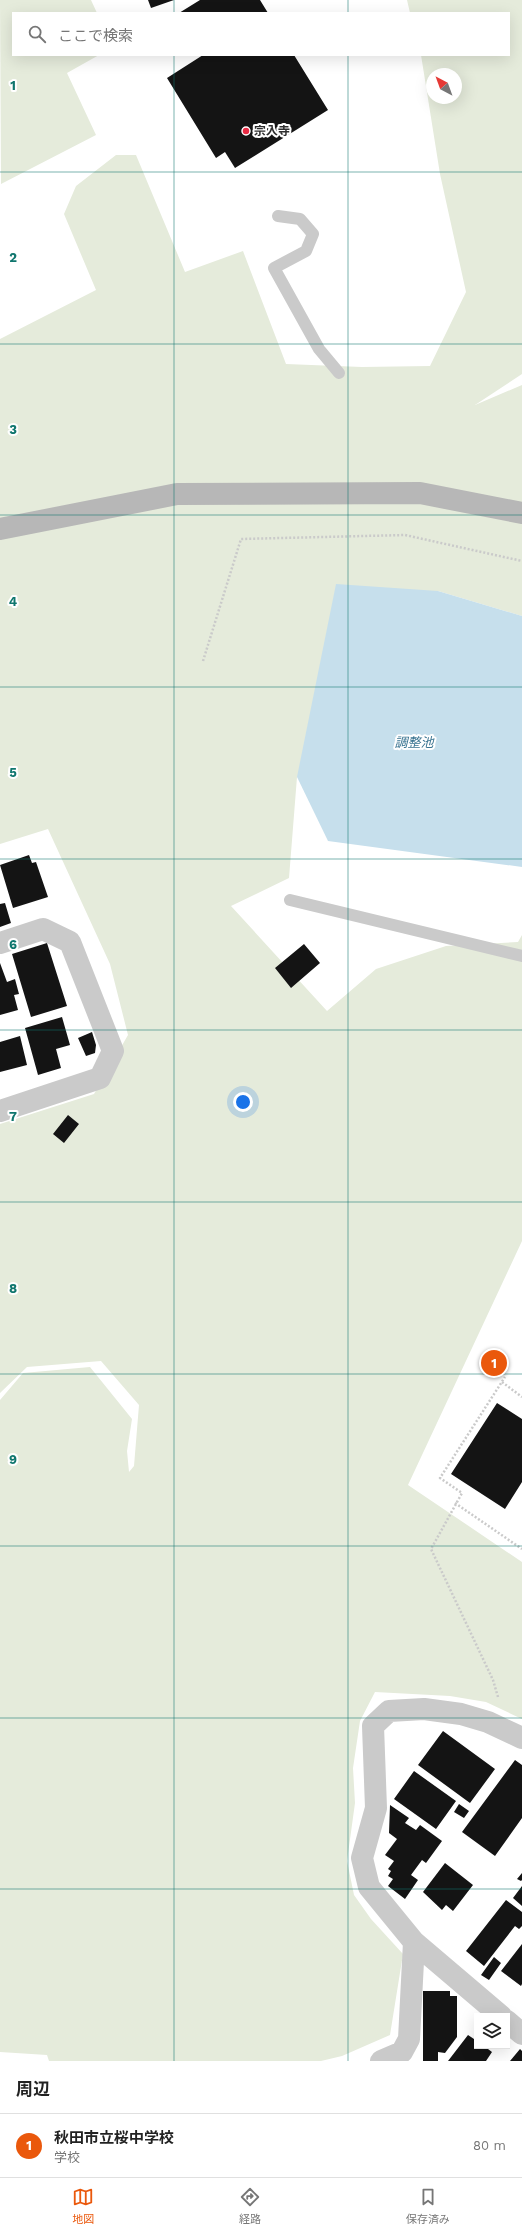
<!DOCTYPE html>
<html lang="ja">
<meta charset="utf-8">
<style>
body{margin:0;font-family:"Work Sans","Noto Sans JP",sans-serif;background:#f2f2f2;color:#222}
.controls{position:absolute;right:12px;bottom:12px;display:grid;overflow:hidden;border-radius:0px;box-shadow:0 4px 16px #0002}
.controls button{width:36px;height:36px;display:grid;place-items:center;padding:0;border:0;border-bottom:1px solid #e0e0e0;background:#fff;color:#222;font:20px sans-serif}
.compass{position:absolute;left:426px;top:68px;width:36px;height:36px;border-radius:50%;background:#fff;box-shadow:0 4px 16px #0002;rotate:319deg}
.you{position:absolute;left:243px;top:1102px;width:14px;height:14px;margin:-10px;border:3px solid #fff;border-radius:50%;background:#1a73e8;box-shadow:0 0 0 6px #1a73e833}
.badge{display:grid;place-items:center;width:26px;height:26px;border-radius:50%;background:#ea580c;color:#fff;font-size:13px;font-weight:700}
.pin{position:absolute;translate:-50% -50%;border:2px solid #fff;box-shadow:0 1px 4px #0006}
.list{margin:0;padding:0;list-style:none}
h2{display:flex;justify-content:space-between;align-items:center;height:52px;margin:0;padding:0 16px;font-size:17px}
h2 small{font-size:13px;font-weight:400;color:#767676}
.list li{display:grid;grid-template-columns:26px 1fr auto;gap:12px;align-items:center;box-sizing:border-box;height:64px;padding:0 16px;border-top:1px solid #e0e0e0}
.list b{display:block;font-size:15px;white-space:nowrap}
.list p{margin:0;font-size:13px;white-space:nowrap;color:#767676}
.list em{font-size:13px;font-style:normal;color:#767676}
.icon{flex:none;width:22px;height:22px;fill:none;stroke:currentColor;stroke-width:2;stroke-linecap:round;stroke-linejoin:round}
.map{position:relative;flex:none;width:522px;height:2061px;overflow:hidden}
.search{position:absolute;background:#fff;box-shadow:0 4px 16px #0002;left:12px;right:12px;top:12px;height:44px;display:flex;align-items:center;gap:10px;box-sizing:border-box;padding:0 14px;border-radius:0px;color:#767676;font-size:15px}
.sheet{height:116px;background:#fff}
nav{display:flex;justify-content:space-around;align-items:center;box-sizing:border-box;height:56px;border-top:1px solid #e0e0e0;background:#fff;font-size:11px;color:#767676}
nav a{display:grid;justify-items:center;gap:2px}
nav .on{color:#ea580c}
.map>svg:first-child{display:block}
</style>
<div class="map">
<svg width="522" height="2061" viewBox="0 0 522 2061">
<rect width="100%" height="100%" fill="#fff"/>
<path fill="#e5ebdb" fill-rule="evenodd" d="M0 0H91L97 13H13V55H99L67 73 96 135 1 184Z
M407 0H522V374L475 405 522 385V616L438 591 297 777 289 878 231 906 327 1011 376 969 446 946 518 942 522 935V1241L408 1485 522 1562V1719L486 1702 450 1696 375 1692 360 1721 353 1768 355 1803 347 1861 354 1895 371 1919 403 1954 390 2035 342 2056 321 2061H49L47 2055 0 2052V1400L23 1373 90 1367 132 1419 127 1451 129 1472 134 1466 139 1405 101 1361 27 1367 0 1393V1124L94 1094 128 1035 110 964 48 829 0 844V339L96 290 64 214 76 186 116 155H136L185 272 243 251 286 364 362 367 430 366 466 292 440 174 421 55H509V13H410ZM432 74H456V98H432Z"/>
<path fill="#c6dfec" d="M336 584 438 591 522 616V867L328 841 297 777Z"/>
<path fill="#141414" d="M148 0H174L151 8Z
M200 0H260L268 13H179Z
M203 55H294L328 110 235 168 225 152 216 158 167 78Z
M29 855 32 863 36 862 48 897 13 908 0 865Z
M5 903 11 923 0 927V904Z
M47 943 67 1006 31 1017 12 954Z
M304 944 320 963 291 988 275 968Z
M0 963 7 982 15 979 19 994 14 995 18 1010 0 1015Z
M62 1017 70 1045 56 1049 61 1068 38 1075 25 1028Z
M92 1032 96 1045 95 1053 86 1056 78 1038Z
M20 1036 27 1065 0 1072V1042Z
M68 1115 79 1124 64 1143 53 1134Z
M497 1403 522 1419V1482L505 1509 451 1474Z
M443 1731 495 1769 470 1803 418 1765Z
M515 1760 522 1765V1818L495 1856 462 1832Z
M414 1771 456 1801 436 1829 394 1799Z
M459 1804 469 1811 464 1818 454 1812Z
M390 1805 409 1818 405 1823 416 1830 420 1825 442 1841 426 1863 422 1860 411 1875 418 1880 405 1899 388 1886 393 1879 388 1876 391 1871 388 1869 394 1861 385 1855 397 1839 389 1833Z
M445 1863 473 1885 453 1911 446 1905 442 1910 423 1892Z
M522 1873V1880L521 1881 517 1879Z
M522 1886V1906L513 1898Z
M506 1900 522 1912V1926L519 1929 515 1926 484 1966 466 1951Z
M522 1944V1984L521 1986 501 1971Z
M494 1957 501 1963 489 1980 481 1975Z
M423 1991H450V1996H457V2037L445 2053 438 2052V2061H423Z
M468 2035 477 2041V2046H484L492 2052 486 2061H448Z
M520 2049 522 2051V2061H510Z"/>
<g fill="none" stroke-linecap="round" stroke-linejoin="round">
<path stroke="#cacaca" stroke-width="2.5" stroke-dasharray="2 2" stroke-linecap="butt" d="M203 661 241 539 405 535 522 561
M502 1382 522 1397
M455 1503 522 1549
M498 1697 493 1680 431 1549 462 1493 440 1478 505 1377"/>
<path stroke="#cacaca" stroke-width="12" d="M278 216 300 219 313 234 306 251 274 268 319 349 339 373
M290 900 522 956"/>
<path stroke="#cacaca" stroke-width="22" d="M0 943 43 929 70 942 113 1051 100 1078 0 1111
M501 2016 414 1942 369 1887 362 1858 376 1808 373 1726 389 1711 424 1709 461 1714 488 1722 522 1738
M507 2021 522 2034
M381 2061 402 2052 409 2039 414 1942"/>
<path stroke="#b7b7b7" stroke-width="22" d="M0 529 177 494 420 493 522 513"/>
</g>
<path fill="none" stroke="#0f766e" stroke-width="1" stroke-opacity="0.55" d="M174 0V13M348 0V13M174 55V2061M348 55V2061M0 172H522M0 344H522M0 515H522M0 687H522M0 859H522M0 1030H522M0 1202H522M0 1374H522M0 1546H522M0 1718H522M0 1889H522"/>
<circle fill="#e92b44" stroke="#fff" stroke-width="1.5" cx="246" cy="131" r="4"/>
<g text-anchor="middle" stroke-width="4" stroke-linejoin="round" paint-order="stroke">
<g font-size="12" font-weight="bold" fill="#2d2d2d" stroke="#fff" text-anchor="start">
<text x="254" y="135">宗入寺</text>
</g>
<g font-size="13" font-style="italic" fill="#3a7491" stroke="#fff">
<text x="414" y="747">調整池</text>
</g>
</g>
<g font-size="13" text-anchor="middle" font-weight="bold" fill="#0f766e" stroke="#fff" stroke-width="4" stroke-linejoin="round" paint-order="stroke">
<text x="13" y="90">1</text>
<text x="13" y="262">2</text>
<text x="13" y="434">3</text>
<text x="13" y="606">4</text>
<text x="13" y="777">5</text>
<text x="13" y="949">6</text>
<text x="13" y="1121">7</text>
<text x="13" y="1293">8</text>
<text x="13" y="1464">9</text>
</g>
</svg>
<div class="controls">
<button><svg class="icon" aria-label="layers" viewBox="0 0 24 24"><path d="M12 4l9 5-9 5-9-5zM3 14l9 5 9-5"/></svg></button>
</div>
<svg class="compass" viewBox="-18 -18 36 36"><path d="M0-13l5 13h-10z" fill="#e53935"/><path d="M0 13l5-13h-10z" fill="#767676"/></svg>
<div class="you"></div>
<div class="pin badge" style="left:494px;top:1363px">1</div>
<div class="search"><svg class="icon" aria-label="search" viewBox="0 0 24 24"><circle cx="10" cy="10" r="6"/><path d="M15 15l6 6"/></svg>ここで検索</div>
</div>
<section class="sheet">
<h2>周辺<small></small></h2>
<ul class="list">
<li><span class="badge">1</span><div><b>秋田市立桜中学校</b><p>学校</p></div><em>80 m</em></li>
</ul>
</section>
<nav>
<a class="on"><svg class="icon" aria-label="map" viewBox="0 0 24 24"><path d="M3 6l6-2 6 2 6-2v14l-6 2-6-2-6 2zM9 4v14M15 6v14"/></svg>地図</a>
<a><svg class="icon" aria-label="directions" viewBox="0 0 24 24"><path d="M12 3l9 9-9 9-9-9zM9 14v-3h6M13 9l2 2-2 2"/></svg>経路</a>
<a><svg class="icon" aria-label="saved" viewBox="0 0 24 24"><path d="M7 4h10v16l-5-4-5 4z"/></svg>保存済み</a>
</nav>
